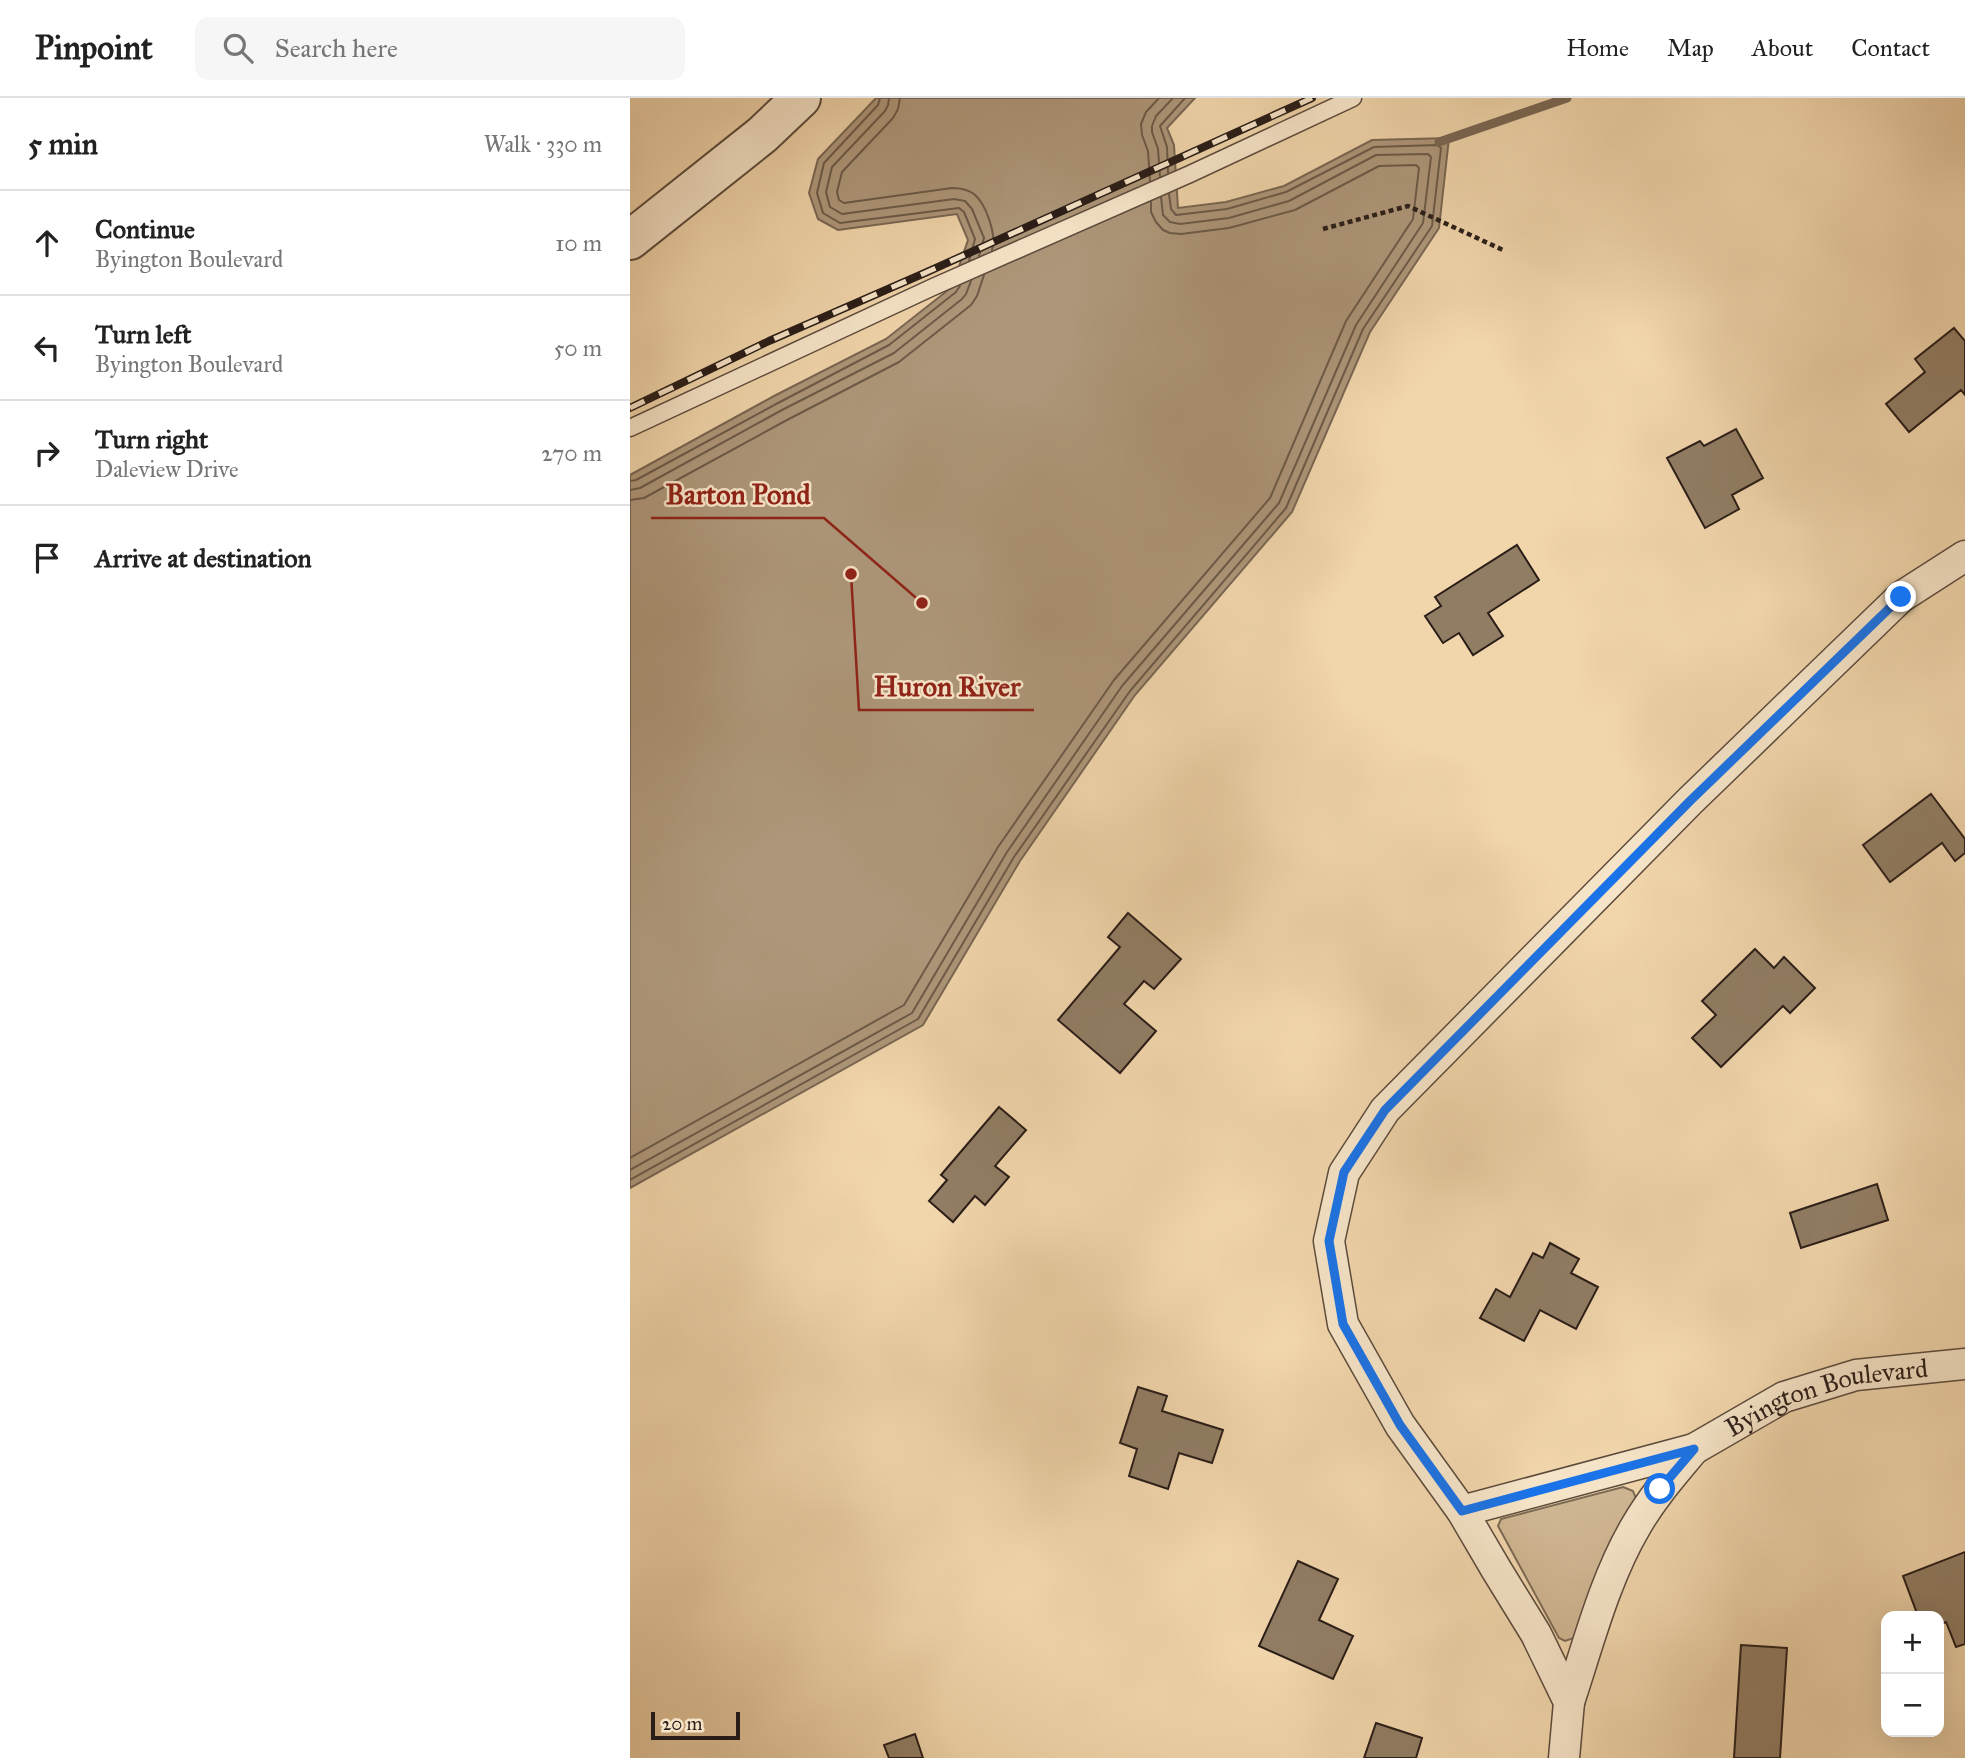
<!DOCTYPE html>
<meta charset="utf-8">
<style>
body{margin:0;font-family:"IM FELL Great Primer",serif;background:#f6f6f6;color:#222}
.controls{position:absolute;right:21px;bottom:21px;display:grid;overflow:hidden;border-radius:14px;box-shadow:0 7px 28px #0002}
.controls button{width:63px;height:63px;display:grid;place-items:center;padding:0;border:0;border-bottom:2px solid #e0e0e0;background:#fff;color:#222;font:35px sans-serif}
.scale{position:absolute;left:21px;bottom:18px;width:89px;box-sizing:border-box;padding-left:7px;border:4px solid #2a1d18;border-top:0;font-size:19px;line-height:24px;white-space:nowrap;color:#2a1d18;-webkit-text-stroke:5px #f6e4c8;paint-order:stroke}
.stop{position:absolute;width:21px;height:21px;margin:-16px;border:5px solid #1a73e8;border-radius:50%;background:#fff}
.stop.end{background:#1a73e8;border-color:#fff;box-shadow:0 2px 7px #0008}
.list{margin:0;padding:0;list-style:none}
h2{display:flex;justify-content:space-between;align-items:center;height:91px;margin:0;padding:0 28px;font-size:30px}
h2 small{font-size:23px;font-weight:400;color:#767676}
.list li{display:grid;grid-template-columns:46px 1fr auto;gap:21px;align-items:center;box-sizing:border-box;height:105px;padding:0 28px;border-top:2px solid #e0e0e0}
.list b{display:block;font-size:26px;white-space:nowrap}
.list p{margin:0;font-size:23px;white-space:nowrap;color:#767676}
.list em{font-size:23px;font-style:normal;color:#767676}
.icon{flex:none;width:38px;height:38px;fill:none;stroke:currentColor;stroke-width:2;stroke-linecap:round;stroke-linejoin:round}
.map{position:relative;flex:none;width:1335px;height:1660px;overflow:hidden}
header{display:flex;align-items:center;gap:42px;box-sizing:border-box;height:98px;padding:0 35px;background:#fff;border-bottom:2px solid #e0e0e0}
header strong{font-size:33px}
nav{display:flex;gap:38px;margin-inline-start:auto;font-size:24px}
.search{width:490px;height:63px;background:#f6f6f6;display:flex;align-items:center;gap:18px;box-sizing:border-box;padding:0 24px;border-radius:14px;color:#767676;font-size:26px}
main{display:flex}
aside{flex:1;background:#fff}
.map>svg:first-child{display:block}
</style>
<header>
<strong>Pinpoint</strong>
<div class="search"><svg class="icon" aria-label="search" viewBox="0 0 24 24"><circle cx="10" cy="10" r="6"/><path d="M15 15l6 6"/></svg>Search here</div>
<nav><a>Home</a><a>Map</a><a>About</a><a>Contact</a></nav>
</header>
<main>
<aside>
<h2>5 min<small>Walk · 330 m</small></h2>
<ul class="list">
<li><svg class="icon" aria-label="ahead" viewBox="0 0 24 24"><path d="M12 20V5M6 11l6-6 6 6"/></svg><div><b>Continue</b><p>Byington Boulevard</p></div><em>10 m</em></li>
<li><svg class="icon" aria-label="left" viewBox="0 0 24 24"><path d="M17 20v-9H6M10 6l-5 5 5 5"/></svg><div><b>Turn left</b><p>Byington Boulevard</p></div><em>50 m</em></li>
<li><svg class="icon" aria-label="right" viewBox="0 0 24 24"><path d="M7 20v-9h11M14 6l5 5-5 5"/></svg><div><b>Turn right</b><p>Daleview Drive</p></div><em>270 m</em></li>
<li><svg class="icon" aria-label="arrive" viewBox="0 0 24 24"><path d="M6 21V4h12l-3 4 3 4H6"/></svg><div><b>Arrive at destination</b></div></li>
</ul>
</aside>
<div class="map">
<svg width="1335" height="1660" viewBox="0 0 1335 1660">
<rect width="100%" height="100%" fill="#f1d5ab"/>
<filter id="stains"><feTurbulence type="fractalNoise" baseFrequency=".00286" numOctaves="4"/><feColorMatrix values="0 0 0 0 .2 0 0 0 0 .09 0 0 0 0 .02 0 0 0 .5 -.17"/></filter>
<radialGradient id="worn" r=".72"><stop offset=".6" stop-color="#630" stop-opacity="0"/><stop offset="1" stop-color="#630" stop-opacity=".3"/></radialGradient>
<path fill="#cfb692" stroke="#7c6a55" stroke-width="2" d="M993 1389 1003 1393 1007 1403 944 1540 935 1543 929 1540 868 1428 871 1421Z"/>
<path fill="#ad9679" stroke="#796652" stroke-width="2" d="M246 0H565L537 30 544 47 548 110 596 104 654 88 742 42 819 40 809 130 740 234 662 414 505 597 390 763 293 927 0 1090V377L144 298 256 241 322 189 338 142 327 116 208 132 188 121 179 95 188 61Z"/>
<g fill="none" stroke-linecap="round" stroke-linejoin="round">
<path stroke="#6c5a48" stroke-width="2" d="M250 0 248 7 194 65 187 95 193 115 210 125 329 110 334 114 345 141 339 163
M259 0 258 7 255 13 202 69 196 94 200 109 212 116 324 101 335 103 342 111 354 140 349 158
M270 0 268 11 263 20 212 74 207 94 209 102 214 105 322 90C330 90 337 91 344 96 356 106 367 137 362 152
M538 75 537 49 530 28 555 0
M530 79 528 51 522 34V28L526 18 543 0
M520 83 518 53 512 37 511 26 516 14 529 0
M0 383 6 382 148 305 259 247 326 194 330 188
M0 392 10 390 152 312 264 255 332 201 336 196 341 183
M0 402 14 400 157 322 269 264 341 207 347 198 354 177
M0 1060 274 907 368 749 484 582 640 400 716 223 783 121 789 70 786 67 749 68 665 112 599 130 551 136 540 135 533 132 526 124 521 114V104
M0 1072 282 915 377 754 492 588 649 405 726 227 793 125 801 59 798 56 746 57 659 103 599 120 550 126 540 124 533 117 531 99
M0 1082 288 921 384 759 500 593 656 410 733 231 802 128 811 50 807 47 744 49 656 94 597 111 546 117 541 111 539 96"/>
<path stroke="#796652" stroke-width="9" d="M809 44 937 0"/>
</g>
<path fill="#917d64" stroke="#2a1d18" stroke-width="2" d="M1324 230 1335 243V297L1331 292 1279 334 1256 306 1295 274 1285 261Z
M1106 331 1133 380 1102 397 1109 411 1075 430 1037 360 1070 343 1074 348Z
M887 447 909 482 858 515 873 538 843 557 829 535 813 545 795 518 811 508 805 499Z
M1301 696 1335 741V755L1325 763 1312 745 1260 784 1233 747Z
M498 815 551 861 524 891 514 883 494 906 526 933 490 975 428 922 490 849 478 839Z
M1125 851 1144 870 1154 859 1185 890 1160 915 1153 908 1091 969 1062 940 1086 917 1072 903Z
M369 1009 396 1032 365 1068 379 1079 355 1107 345 1098 323 1124 299 1103 317 1082 311 1077Z
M1247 1086 1258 1122 1171 1150 1160 1115Z
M920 1145 949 1161 941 1175 968 1189 946 1231 910 1212 894 1243 850 1220 866 1191 880 1199 903 1155 913 1160Z
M508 1289 537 1298 532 1313 593 1332 582 1365 549 1355 538 1391 499 1378 507 1351 490 1345Z
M1335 1454V1546L1326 1549 1316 1524 1309 1527V1518H1288L1273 1478Z
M668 1463 708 1481 689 1522 723 1538 703 1581 629 1548Z
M1111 1547 1157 1550 1150 1660H1104Z
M746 1625 792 1640 786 1660H734Z
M285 1636 293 1660H259L254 1647Z"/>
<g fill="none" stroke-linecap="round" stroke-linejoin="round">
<defs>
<path id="service" d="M0 330 303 189 560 76 723 0"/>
<g id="minor">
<path id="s1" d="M832 1413 1064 1351 1154 1299 1226 1277 1335 1266"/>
<path d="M939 1604C958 1547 975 1480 1006 1428 1022 1400 1043 1376 1064 1351"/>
<path d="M934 1660 939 1604 906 1536 866 1471 832 1413 770 1327 713 1226 699 1143 714 1075 755 1012 1060 703 1271 499 1335 458"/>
</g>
<path id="tertiary" d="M0 142 132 37 171 0"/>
</defs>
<use href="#service" stroke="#5c4b3d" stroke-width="19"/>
<use href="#minor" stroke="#5c4b3d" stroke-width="33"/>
<use href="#tertiary" stroke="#5c4b3d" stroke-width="42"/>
<path stroke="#2a1d18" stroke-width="4.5" stroke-dasharray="5 3.5" stroke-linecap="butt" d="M693 131 778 108 875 153"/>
<use href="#service" stroke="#f6e4c8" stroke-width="16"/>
<use href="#minor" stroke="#f6e4c8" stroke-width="30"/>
<use href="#tertiary" stroke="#f6e4c8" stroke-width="38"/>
<defs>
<path id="rail" d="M0 310 139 243 297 174 682 0"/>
</defs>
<use href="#rail" stroke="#2a1d18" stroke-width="8"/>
<use href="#rail" stroke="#f6e4c8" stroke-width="5" stroke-dasharray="16" stroke-linecap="butt"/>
</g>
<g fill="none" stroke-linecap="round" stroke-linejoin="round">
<path stroke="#1a73e8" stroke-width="9" d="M1030 1391 1064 1351 832 1413 770 1327 713 1226 699 1143 714 1074 755 1012 1060 703 1271 499"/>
</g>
<g text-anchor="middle" stroke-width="5" stroke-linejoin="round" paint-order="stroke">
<g font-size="26" fill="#2a1d18" stroke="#f6e4c8">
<text dy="9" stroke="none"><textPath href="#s1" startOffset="385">Byington Boulevard</textPath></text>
</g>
</g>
<path fill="none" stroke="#8f2418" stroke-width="2.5" d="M292 505L194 420H21M221 476L229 612H404"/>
<g fill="#8f2418" stroke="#f6e4c8" stroke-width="2.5">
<circle cx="292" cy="505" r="7"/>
<circle cx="221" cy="476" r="7"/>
</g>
<g font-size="28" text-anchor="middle" font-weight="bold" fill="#8f2418" stroke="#f6e4c8" stroke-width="5" stroke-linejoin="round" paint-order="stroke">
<text x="108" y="406">Barton Pond</text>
<text x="317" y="598">Huron River</text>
</g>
<rect width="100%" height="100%" filter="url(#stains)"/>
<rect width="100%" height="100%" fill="url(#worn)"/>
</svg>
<div class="controls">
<button>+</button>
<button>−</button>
</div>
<div class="scale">20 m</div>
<div class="stop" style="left:1030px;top:1391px"></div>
<div class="stop end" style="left:1271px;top:499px"></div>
</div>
</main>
